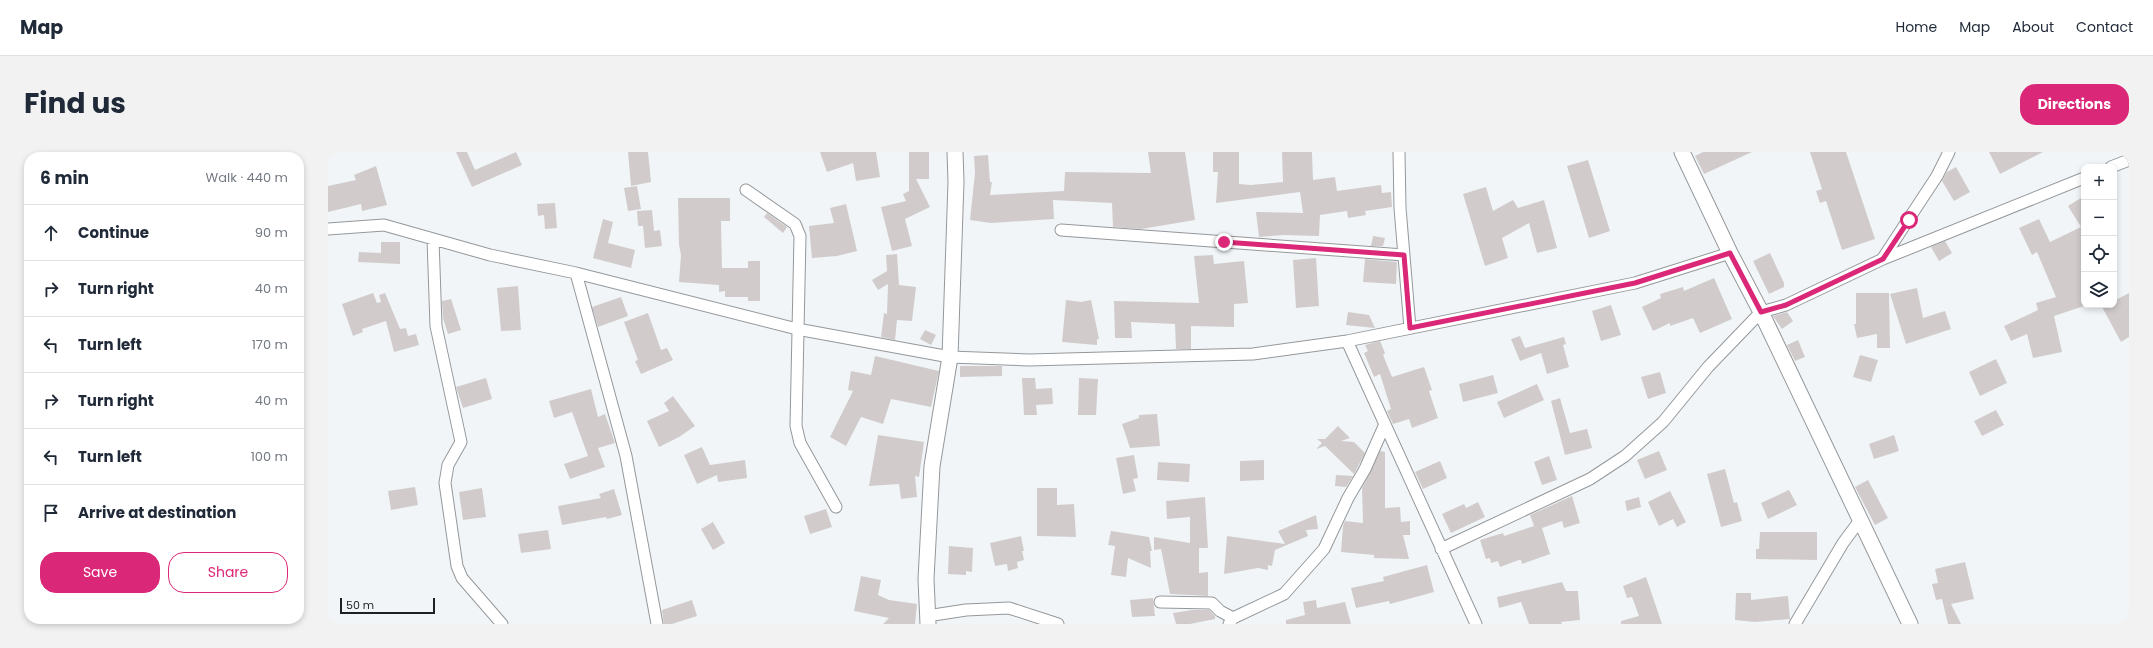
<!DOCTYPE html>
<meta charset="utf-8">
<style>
body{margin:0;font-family:Poppins,sans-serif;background:#f2f2f3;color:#1f2937}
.controls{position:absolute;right:12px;top:12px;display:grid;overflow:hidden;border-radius:8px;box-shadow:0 2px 6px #0003}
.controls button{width:36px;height:36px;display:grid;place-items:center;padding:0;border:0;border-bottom:1px solid #e0e1e3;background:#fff;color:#1f2937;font:20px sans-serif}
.scale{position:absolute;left:12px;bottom:10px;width:95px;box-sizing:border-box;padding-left:4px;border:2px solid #1f2021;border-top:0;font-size:11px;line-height:14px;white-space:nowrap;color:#1f2021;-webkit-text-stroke:3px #f1f5f8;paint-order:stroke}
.stop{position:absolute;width:12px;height:12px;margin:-9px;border:3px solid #db2777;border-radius:50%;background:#fff}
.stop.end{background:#db2777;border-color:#fff;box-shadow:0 1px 4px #0008}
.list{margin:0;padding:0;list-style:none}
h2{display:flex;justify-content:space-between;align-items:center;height:52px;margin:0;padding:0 16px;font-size:17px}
h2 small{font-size:13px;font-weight:400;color:#747a83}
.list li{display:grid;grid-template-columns:26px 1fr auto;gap:12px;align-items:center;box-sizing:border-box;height:56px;padding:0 16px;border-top:1px solid #e0e1e3}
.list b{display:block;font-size:15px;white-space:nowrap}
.list em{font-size:13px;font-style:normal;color:#747a83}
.actions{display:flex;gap:8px;padding:12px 16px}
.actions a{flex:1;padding:9px 0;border:1px solid #db2777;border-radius:16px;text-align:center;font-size:14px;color:#db2777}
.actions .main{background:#db2777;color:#fff}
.icon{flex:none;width:22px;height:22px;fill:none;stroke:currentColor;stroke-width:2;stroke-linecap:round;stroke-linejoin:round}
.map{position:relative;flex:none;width:1801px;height:472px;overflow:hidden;border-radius:16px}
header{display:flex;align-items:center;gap:24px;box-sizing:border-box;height:56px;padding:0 20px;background:#fff;border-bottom:1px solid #e0e1e3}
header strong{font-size:19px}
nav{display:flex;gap:22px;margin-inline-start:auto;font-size:14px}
.intro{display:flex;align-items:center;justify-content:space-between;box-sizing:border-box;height:96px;padding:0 24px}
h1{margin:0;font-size:28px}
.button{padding:10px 18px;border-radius:16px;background:#db2777;color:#fff;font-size:14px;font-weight:700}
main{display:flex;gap:24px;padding:0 24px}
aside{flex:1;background:#fff;border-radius:16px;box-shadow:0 2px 6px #0003}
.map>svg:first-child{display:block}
</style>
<header>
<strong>Map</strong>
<nav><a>Home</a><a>Map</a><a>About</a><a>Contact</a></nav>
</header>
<div class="intro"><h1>Find us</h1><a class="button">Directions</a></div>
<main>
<aside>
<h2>6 min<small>Walk · 440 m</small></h2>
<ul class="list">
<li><svg class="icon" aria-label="ahead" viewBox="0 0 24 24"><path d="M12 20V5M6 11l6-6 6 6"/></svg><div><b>Continue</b></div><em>90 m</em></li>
<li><svg class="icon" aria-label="right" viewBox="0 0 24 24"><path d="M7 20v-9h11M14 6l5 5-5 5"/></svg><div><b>Turn right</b></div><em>40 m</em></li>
<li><svg class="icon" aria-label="left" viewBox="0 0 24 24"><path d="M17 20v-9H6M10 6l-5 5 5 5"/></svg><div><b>Turn left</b></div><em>170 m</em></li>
<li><svg class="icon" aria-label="right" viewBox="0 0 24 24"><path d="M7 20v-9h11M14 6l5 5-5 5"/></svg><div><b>Turn right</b></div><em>40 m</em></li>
<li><svg class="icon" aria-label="left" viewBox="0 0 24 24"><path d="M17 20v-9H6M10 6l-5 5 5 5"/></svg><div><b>Turn left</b></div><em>100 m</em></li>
<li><svg class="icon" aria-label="arrive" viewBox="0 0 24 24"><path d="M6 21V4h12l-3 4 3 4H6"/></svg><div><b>Arrive at destination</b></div></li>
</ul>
<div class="actions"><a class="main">Save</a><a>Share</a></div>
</aside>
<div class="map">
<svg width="1801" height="472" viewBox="0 0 1801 472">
<rect width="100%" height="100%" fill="#f1f5f8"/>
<path fill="#d1cccb" d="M128 0H139L147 18 188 0 194 13 144 35Z
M300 0H320L323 30 303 34Z
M492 0H548L552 25 528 29 525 11 499 20Z
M581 0H601V27H588L602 55 577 67 584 94 564 99 553 55 578 49 575 42 581 39Z
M820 0H857L867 68 813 77 785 75 784 51 725 48 726 67 663 71 642 68 647 21 646 4 660 3 662 30H664L662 43 736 39 737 20 823 21Z
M885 0H911V32L923 33 955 30 954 0H984L985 28 1007 25 1009 39 1053 33 1054 41 1063 40 1064 55 1037 59 1038 63 1020 66 1019 59 992 63 991 84 956 83 931 85 928 60 975 61 972 40 888 51 890 20H885Z
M1375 0H1424L1376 22 1367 4Z
M1482 0H1518L1547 87 1514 98 1498 49 1492 51 1488 39 1494 37Z
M1661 0H1715L1672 22Z
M1260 8 1282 79 1261 86 1239 14Z
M48 14 59 53 34 59 33 52 0 60V34L28 28 26 23Z
M1628 15 1642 40 1626 49 1614 29 1619 20Z
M309 34 313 57 300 59 296 36Z
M1158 35 1165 59 1185 48 1190 56 1216 48 1229 96 1209 101 1201 71 1174 86 1180 106 1157 114 1135 42Z
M1756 44V154L1726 164 1734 200 1705 206 1699 182 1683 189 1676 174 1710 158 1708 151 1728 145 1709 100 1704 103 1691 76 1711 67 1722 90 1753 75 1740 54Z
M350 46H402V69H393L394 116H420V109H432V149H420V145H397V139L391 140V133L351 130 353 103 351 93Z
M227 51 229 76 217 77 216 63 210 64 209 52Z
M518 52 529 99 509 104 484 106 481 74 506 71 502 56Z
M324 58 326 79 332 78 334 94 317 96 315 74H310L309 59Z
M439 61 459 75 455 81 436 65Z
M275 67 285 70 280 91 307 98 303 116 265 106Z
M1045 84 1057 86 1055 94H1043Z
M1617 89 1624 101 1611 109 1603 95Z
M53 90H72V112L30 110 31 100 53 101Z
M1442 101 1456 131V135L1441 142 1425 109Z
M569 102 571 133 588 135 584 169 569 168 567 188 553 185 556 161 559 162 560 132 550 138 544 128 559 119 558 103Z
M885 103 886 112 916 109 920 151 906 152V175L863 174V197H848L847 172 803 170 804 186H787L786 149 871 151 866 104Z
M988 106 991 154 968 156 965 108Z
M1037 107 1069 110 1068 132 1035 130Z
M1386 126 1404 167 1372 181 1365 166 1342 174V171L1325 179 1314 155 1333 146 1332 142 1355 135 1356 139Z
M190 134 193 178 173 179 169 136Z
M1589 136 1595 166 1617 159 1623 177 1578 192 1562 142Z
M45 141 49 151 53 150 51 143 57 141 72 177 78 176 80 184 88 182 91 193 66 200 58 169 34 177 35 180 25 184 14 152Z
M1528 141H1561L1562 196H1549V182L1529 186 1526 172H1528Z
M1801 141V185L1793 190 1773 153H1786V149Z
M293 145 300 164 270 175 264 155Z
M123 147 133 178 120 182 115 166 114 149Z
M738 148 753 150 763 148 771 187H769V193L734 190Z
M1283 153 1293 183 1273 189 1264 159Z
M1020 160 1041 163 1047 176 1018 173Z
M1459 160 1465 169 1454 177 1445 164Z
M320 161 333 198 339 196 345 208 313 222 307 209 310 208 296 170Z
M597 178 608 183 603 193 592 187Z
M1192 184 1197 196 1236 185 1238 192 1235 193 1241 215 1219 222 1213 201 1192 209 1183 187Z
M1470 188 1477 205 1467 209 1459 193Z
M1052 189 1057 201 1055 203 1064 225 1096 215 1104 238 1101 239 1110 266 1084 276 1081 267 1065 272 1059 259 1063 257 1052 222 1046 225 1036 201 1040 199 1037 193Z
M1532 203 1550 208 1543 230 1525 225Z
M547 204 611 219 603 255 563 247 555 272 533 265 518 294 502 285 525 239 520 238 523 219 543 223Z
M1668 207 1679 231 1652 244 1641 220Z
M632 214H674V224L632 225Z
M1332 220 1338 241 1320 247 1313 225Z
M1165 223 1170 241 1135 250 1131 232Z
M158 226 164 247 135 256 128 235Z
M694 226H707L708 237 724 236 725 252 708 253 709 263H696Z
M751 226 770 227 768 263H750Z
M1209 232 1216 248 1176 266 1169 250Z
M263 237 270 265 277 262 287 291 270 296 277 315 242 327 236 312 260 304 244 260 226 266 221 249Z
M345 244 367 274 351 285 331 295 319 269 341 259 336 251Z
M1232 246 1242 281 1259 277 1264 296 1237 303 1223 249Z
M1668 258 1676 273 1654 284 1646 269Z
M829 262 832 294 802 296 794 272 811 266V263Z
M1010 274 1022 286 1013 289 1026 290 1037 301 1026 322 997 294 988 297 994 291 989 287H997Z
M550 283 596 290 591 325 587 324 589 345 573 347 571 332 541 334Z
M1566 283 1571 299 1546 307 1541 292Z
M374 295 382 313 417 308 419 326 390 330 389 323 369 332 356 303Z
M1052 299 1057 300V356L1072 355 1073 370 1082 369V383H1075L1081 407 1046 406V403L1013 400 1015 374 1017 369 1035 371 1034 336Z
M1331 299 1339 318 1317 327 1309 308Z
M806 303 810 326 805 327 808 339 795 342 788 306Z
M1221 304 1229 328 1214 333 1206 310Z
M936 308V328L912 329V309Z
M1112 309 1119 326 1095 337 1087 320Z
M830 310 862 312 861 330 829 328Z
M1397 317 1406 351 1409 350 1414 369 1393 375 1379 322Z
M1008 323 1025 324 1018 335 1007 334Z
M1540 328 1560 366 1547 373 1527 335Z
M87 335 90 353 63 358 60 339Z
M154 336 158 365 135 368 131 340Z
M709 336H729V353L746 352 748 385 709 384Z
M286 337 294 363 279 367 278 365 234 373 230 354 273 346 271 342Z
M1461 338 1469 353 1440 367 1433 351Z
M1342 339 1358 370 1349 375 1345 367 1331 374 1320 350Z
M1244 344 1252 371 1236 376 1234 369 1214 376 1222 402 1194 412 1193 408H1191L1172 415 1170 409 1163 411 1162 406 1158 407 1152 388 1175 381 1176 384 1206 374 1202 363Z
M877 345 880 396H871V421L880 420V444L842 442 833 397 826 398V385L862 391V365L839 367 838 349Z
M1311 345 1313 355 1299 359 1297 349Z
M1150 350 1157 365 1123 381 1114 362 1136 352 1138 356Z
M498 357 504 375 482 382 476 364Z
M988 363 990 377 978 378 980 384 947 398 944 414 940 413V418L930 416 896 422 899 384 957 392 950 379Z
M385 370 397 391 385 398 373 377Z
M220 378 223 397 193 401 190 382Z
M783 379 821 385 824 399H822L823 416 800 406 798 425 783 423 787 394 780 393Z
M1432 380H1489V408L1428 407V397H1431Z
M693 384 696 399H694L696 408 689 410 690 416 680 419 679 412 667 414 662 391Z
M621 394 645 396 644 420 638 419V423L620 422Z
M1637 410 1646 447 1623 452 1633 472H1620L1614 447 1608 448 1604 432 1610 431 1607 417Z
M1099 413 1106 440 1062 452 1061 449 1028 456 1023 436 1056 429 1055 425Z
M533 424 553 428 550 443 561 448 589 452 587 472H555L561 466 526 459Z
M1318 425 1334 472H1293V469L1311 464 1304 445 1299 446 1295 434Z
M1234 430 1238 439H1250L1252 468 1233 470 1234 472H1201L1193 450 1171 456 1169 445Z
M1408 441H1423V448L1460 444 1462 467 1427 470 1407 468Z
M825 446 827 464 804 465 802 448Z
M364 448 369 464 344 472H336L334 458Z
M988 448 989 456 1017 450 1023 472H958V468L977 463 975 450Z
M864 458H881L887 464V467L862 472H848L845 461Z"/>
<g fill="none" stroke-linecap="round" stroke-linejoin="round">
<defs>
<path id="street" d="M1071 0 1072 56 1082 176
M1783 15 1801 8
M418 38 467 72 472 84 468 274 472 291 508 355
M0 77 56 73 162 103 248 121 469 177 622 205 701 208 925 202 1019 189 1307 131 1402 101
M733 78 1076 103
M105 87 108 174 133 290 120 313 117 331 129 414 134 426 174 472
M1555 106 1609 24 1621 0
M248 121 298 304 329 472
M1019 189 1148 472
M1113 397 1262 327 1297 304 1335 270 1380 215 1433 160 1458 153 1555 107 1756 26
M832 450 884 451 892 459 905 466
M599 464 638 458 681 456 730 472
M901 472 905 466 956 442 996 397 1020 346 1037 317 1057 272
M1467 472 1515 391 1532 368"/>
<path id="secondary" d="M1354 0 1402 101 1433 160 1582 472
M600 472 598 427 604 314 622 205 628 30 627 0"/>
</defs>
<use href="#street" stroke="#95989b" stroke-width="13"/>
<use href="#secondary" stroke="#95989b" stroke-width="17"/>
<use href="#street" stroke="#fff" stroke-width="11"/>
<use href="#secondary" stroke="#fff" stroke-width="15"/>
</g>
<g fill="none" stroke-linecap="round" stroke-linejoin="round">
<path stroke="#db2777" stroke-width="5" d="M896 90 1076 103 1082 176 1307 131 1402 101 1433 160 1458 153 1555 107 1581 68"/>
</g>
</svg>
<div class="controls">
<button>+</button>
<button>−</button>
<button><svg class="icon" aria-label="locate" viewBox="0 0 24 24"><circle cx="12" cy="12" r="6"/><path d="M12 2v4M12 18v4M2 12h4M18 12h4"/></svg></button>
<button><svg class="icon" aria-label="layers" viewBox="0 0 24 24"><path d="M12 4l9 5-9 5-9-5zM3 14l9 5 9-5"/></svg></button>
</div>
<div class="scale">50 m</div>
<div class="stop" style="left:1581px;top:68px"></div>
<div class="stop end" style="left:896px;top:90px"></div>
</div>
</main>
